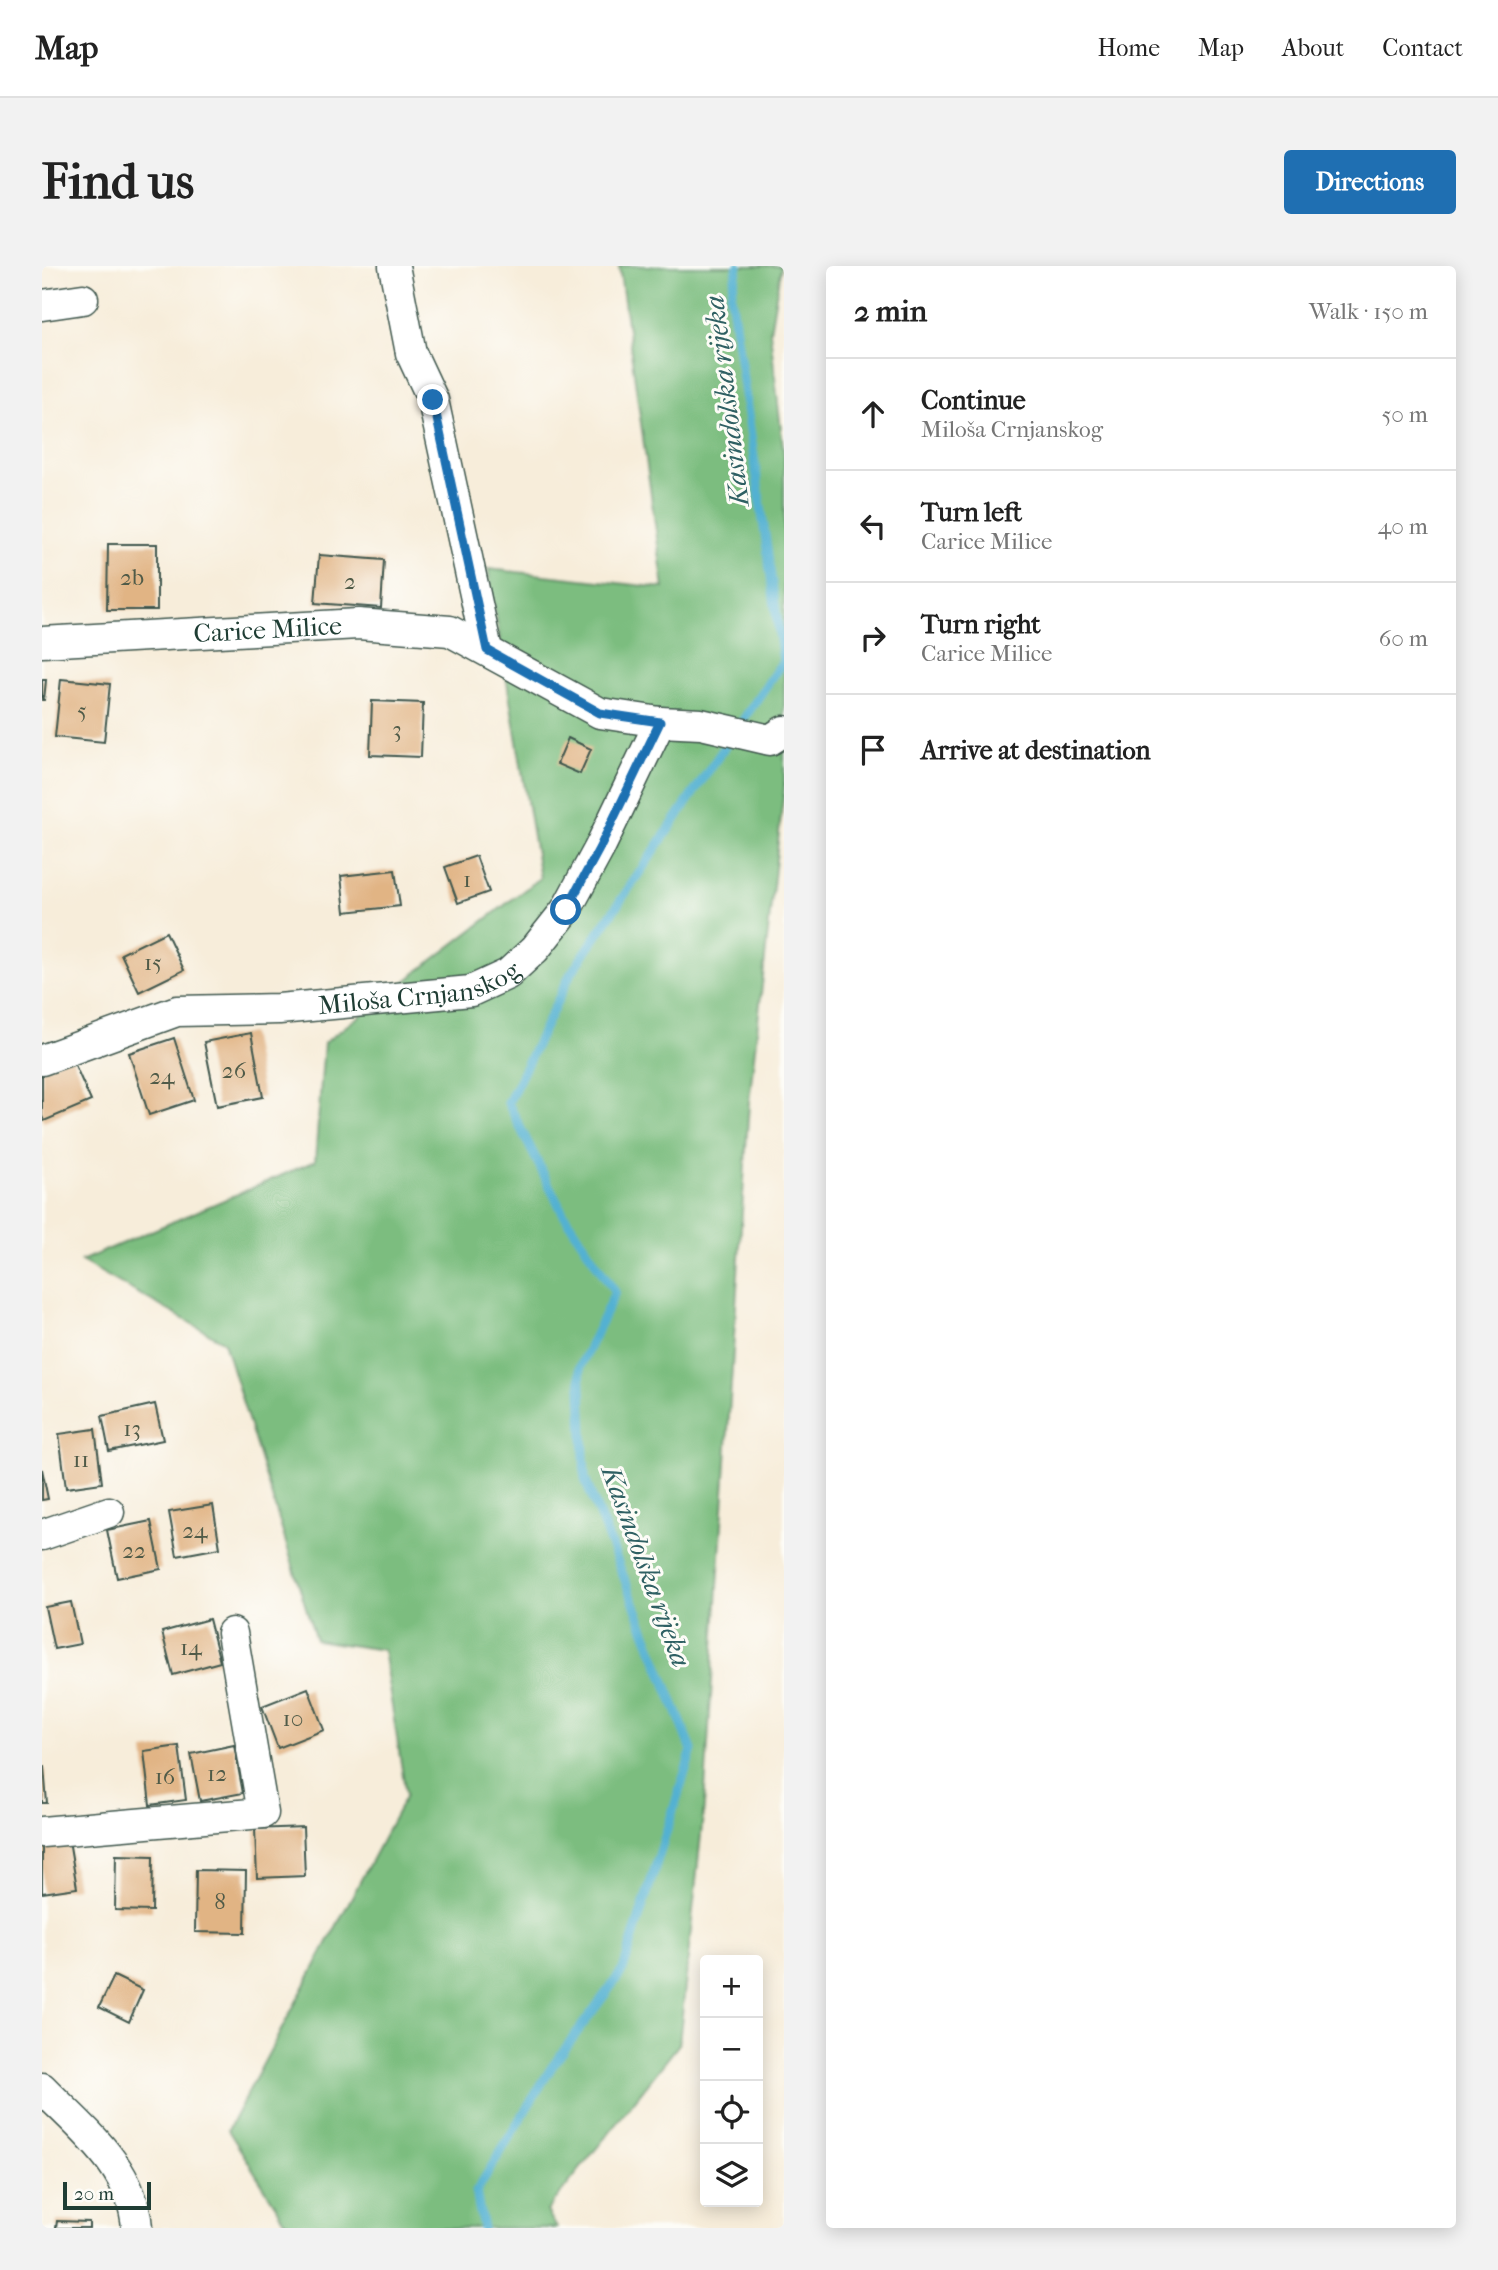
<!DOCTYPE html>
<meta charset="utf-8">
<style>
body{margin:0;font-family:"IM FELL French Canon",serif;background:#f2f2f2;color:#222}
.controls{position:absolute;right:21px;bottom:21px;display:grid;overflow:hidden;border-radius:7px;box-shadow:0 4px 18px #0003}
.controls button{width:63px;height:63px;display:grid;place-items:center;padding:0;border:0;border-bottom:2px solid #e0e0e0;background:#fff;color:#222;font:35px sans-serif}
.scale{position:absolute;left:21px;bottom:18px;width:88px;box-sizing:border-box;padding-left:7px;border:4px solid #1f3d34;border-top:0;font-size:19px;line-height:24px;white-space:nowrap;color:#1f3d34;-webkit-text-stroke:5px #fdfcf7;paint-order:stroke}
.stop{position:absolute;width:21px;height:21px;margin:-16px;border:5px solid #1f6fb2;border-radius:50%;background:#fff}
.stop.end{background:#1f6fb2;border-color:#fff;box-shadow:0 2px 7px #0008}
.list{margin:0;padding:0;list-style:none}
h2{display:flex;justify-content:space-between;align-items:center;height:91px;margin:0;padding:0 28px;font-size:30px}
h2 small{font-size:23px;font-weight:400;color:#767676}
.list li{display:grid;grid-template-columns:46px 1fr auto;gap:21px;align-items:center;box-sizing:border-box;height:112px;padding:0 28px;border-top:2px solid #e0e0e0}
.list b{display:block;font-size:26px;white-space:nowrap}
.list p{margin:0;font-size:23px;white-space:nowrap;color:#767676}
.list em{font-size:23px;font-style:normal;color:#767676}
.icon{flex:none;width:38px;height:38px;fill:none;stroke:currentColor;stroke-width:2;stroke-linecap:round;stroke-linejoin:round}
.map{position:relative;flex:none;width:742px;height:1962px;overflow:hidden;border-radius:7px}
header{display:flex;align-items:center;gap:42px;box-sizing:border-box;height:98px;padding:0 35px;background:#fff;border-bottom:2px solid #e0e0e0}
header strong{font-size:33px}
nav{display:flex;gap:38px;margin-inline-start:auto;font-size:24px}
.intro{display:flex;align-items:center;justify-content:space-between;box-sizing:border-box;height:168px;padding:0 42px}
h1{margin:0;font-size:49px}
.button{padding:18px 32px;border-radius:7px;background:#1f6fb2;color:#fff;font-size:24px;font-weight:700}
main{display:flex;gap:42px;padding:0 42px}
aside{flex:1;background:#fff;border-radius:7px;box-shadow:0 4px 18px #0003}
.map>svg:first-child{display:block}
</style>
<header>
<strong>Map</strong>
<nav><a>Home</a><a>Map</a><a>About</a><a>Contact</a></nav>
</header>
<div class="intro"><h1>Find us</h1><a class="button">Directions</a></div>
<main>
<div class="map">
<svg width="742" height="1962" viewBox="0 0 742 1962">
<rect width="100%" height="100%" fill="#fdfcf7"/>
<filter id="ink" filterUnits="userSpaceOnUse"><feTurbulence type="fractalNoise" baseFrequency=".0143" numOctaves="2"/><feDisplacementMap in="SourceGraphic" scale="14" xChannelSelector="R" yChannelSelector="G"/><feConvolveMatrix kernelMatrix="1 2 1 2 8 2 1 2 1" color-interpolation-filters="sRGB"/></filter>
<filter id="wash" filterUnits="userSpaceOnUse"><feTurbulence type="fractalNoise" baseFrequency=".00686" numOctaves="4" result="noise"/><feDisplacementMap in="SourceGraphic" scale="28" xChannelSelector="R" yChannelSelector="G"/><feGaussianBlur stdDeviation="1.57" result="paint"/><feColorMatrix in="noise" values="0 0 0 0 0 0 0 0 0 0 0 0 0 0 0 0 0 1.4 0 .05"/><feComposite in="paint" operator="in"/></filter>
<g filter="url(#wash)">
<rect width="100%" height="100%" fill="#f7edda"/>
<path fill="#7bbd7f" stroke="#4d7d5a" stroke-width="2" d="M577 0H739L728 65 742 191V522L707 836 662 1540 637 1778 505 1945 515 1962H248L186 1864 364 1529 341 1384 274 1374 182 1076 39 995 273 895 282 777 498 612 446 303 622 322Z"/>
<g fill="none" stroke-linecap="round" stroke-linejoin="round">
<path stroke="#53b1d2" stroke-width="9" d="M441 1962 434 1926 511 1799 581 1704 650 1484 543 1213 538 1101 573 1026 521 947 466 837 528 709 741 395 689 29 696 0"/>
</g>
<g id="blocks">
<path fill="#e1b484" d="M66 278H115V344H65Z
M277 289 342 294 339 342 273 337Z
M19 413 68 418 62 476 13 471Z
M0 414H4L2 434H0Z
M330 435 381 437 379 491 328 489Z
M526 472 549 483 538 508 515 498Z
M434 590 447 626 416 637 403 601Z
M353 604 358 640 303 646 299 610Z
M124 666 142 704 97 726 79 688Z
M209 767 221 831 175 840 162 776Z
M132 772 152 834 107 849 87 787Z
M29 790 49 835 2 855 0 850V803Z
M113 1138 121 1174 67 1185 60 1150Z
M53 1163 60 1217 24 1222 17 1168Z
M0 1203 6 1233 0 1234Z
M171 1239 178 1282 135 1290 127 1246Z
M109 1255 119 1303 75 1312 65 1264Z
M29 1336 38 1378 12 1383 3 1341Z
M167 1353 178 1396 131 1409 120 1366Z
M266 1422 282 1464 236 1482 220 1440Z
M192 1479 201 1527 158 1535 149 1488Z
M137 1480 144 1534 108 1539 102 1485Z
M2 1501 5 1537H0V1502Z
M261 1561 263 1610 215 1612 213 1563Z
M27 1574 35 1622 0 1627V1578Z
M74 1589 111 1590 110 1645 73 1644Z
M154 1604 204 1605 203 1667 153 1666Z
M72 1710 101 1724 87 1756 57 1741Z
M15 1955 47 1956V1962H14Z"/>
</g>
</g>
<g filter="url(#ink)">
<use href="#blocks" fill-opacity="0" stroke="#3f574d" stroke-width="2"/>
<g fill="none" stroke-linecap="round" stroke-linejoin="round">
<defs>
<g id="minor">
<path d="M352 0 369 87 391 134 445 384"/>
<path d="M0 39 41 33"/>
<path id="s1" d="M0 376 316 358 408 365 558 447 618 456 659 458 728 474 742 465"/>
<path id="s2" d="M0 794 135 745 237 743 429 725 466 708 493 683 524 644 557 583 618 456"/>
<path d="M0 1269 67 1246"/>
<path d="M0 1566 221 1547 190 1367"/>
<path d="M0 1822C40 1863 91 1901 95 1962"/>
</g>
</defs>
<use href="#minor" stroke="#3f574d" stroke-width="33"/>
<use href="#minor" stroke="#fff" stroke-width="30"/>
</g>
</g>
<g fill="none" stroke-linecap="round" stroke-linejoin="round" filter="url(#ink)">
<path stroke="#1f6fb2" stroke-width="9" d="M391 134 445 384 558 447 618 456 557 583 524 644"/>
</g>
<g text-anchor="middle" stroke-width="6" stroke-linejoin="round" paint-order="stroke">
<g font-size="23" fill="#505b48">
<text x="90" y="319">2b</text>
<text x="308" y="323">2</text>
<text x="40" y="452">5</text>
<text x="355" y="471">3</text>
<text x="425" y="621">1</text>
<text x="111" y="704">15</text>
<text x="192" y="812">26</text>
<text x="120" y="818">24</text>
<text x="90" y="1170">13</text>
<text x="39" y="1201">11</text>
<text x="153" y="1272">24</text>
<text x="92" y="1292">22</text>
<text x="149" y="1389">14</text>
<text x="251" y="1460">10</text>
<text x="175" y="1515">12</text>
<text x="123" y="1518">16</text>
<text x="178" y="1643">8</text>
</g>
<g font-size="26" fill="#1f3d34" stroke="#fdfcf7">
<text dy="9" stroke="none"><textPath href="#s1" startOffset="226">Carice Milice</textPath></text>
<text dy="9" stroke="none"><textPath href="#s2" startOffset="388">Miloša Crnjanskog</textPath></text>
</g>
<g font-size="28" font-style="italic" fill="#2f6063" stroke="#fdfcf7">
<text transform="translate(684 135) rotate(-97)" y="10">Kasindolska rijeka</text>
<text transform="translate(605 1300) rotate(70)" y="10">Kasindolska rijeka</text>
</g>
</g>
</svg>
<div class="controls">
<button>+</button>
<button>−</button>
<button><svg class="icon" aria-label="locate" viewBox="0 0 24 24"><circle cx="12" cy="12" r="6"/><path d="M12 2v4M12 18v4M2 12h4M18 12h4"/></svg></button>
<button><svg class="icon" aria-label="layers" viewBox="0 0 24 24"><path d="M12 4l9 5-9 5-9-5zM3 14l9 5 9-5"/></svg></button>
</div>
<div class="scale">20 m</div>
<div class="stop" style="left:524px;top:644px"></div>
<div class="stop end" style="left:391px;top:134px"></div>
</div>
<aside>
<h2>2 min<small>Walk · 150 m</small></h2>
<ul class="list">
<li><svg class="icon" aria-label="ahead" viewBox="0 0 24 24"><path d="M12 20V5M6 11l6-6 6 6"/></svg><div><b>Continue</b><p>Miloša Crnjanskog</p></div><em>50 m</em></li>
<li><svg class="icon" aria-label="left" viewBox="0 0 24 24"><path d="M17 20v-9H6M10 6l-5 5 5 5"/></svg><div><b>Turn left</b><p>Carice Milice</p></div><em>40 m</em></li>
<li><svg class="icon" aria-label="right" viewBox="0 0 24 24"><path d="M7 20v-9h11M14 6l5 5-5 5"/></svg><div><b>Turn right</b><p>Carice Milice</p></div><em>60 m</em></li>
<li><svg class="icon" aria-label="arrive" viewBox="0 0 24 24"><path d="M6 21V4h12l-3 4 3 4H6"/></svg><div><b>Arrive at destination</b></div></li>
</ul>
</aside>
</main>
